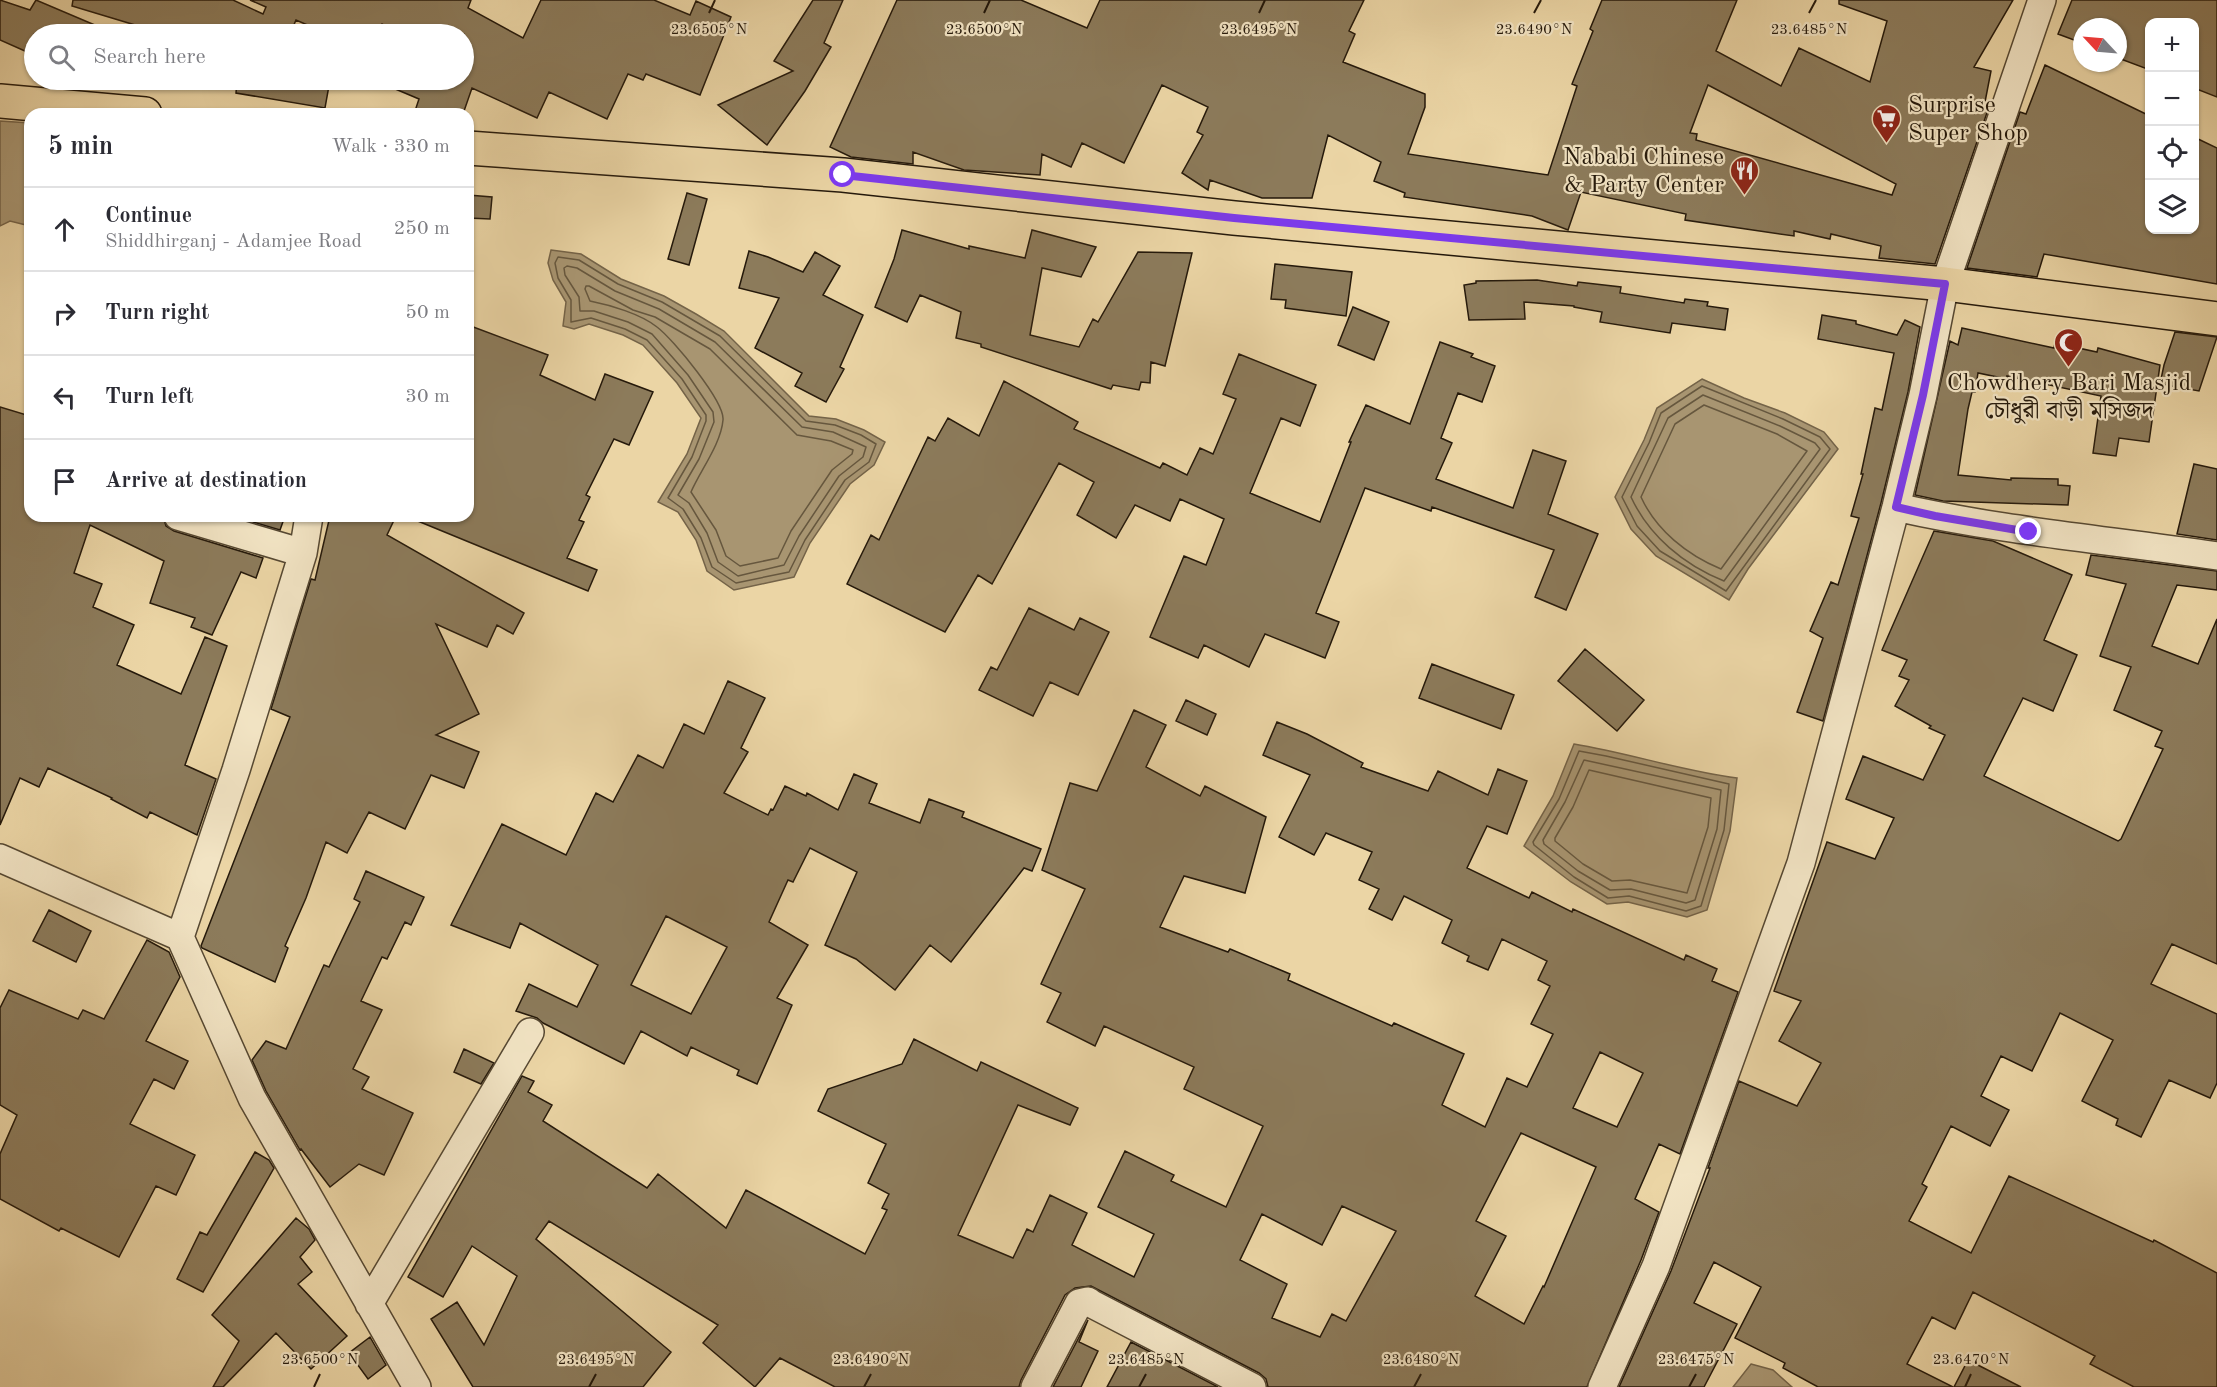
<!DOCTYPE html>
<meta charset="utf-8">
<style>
body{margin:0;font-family:"Old Standard TT","Noto Serif Bengali",serif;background:#f2f2f3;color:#2b2b33}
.controls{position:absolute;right:18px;top:18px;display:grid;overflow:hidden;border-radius:12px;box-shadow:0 2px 4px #0004}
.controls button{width:54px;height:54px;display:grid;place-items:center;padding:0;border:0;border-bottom:2px solid #e1e1e2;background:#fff;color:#2b2b33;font:30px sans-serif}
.compass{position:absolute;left:2073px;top:18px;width:54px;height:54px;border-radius:50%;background:#fff;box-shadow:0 2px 4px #0004;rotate:296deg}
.stop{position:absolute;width:18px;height:18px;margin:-14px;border:4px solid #7c3aed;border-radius:50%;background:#fff}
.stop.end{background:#7c3aed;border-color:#fff;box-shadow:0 2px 6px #0008}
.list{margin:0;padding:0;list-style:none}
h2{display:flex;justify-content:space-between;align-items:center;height:78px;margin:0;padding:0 24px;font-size:26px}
h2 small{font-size:20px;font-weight:400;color:#7c7c81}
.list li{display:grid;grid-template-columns:39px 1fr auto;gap:18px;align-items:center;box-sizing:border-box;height:84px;padding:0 24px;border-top:2px solid #e1e1e2}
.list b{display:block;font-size:22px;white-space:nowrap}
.list p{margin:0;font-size:20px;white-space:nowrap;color:#7c7c81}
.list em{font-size:20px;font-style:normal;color:#7c7c81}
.icon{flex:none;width:33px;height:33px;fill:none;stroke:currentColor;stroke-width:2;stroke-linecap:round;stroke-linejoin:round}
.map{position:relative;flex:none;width:2217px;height:1387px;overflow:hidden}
.search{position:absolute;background:#fff;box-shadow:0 2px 4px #0004;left:24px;top:24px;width:450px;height:66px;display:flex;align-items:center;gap:15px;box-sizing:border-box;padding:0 21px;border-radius:33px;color:#7c7c81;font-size:22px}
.panel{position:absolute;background:#fff;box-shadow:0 2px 4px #0004;left:24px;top:108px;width:450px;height:414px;border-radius:18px}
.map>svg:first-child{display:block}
</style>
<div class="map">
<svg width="2217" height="1387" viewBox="0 0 2217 1387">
<rect width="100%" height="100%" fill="#ebd5a5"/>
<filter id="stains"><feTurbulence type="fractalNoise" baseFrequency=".00333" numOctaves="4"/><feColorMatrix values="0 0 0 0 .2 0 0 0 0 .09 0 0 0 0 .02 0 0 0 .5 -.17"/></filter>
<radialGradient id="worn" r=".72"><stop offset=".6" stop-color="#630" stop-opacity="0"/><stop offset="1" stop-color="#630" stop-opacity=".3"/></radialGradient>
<path fill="#a89571" stroke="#746348" stroke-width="1.5" d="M0 121 30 123V226L10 221 0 226Z
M551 250 581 254 621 279 664 296 696 314 724 331 809 416 836 419 864 430 885 442 874 465 850 484 810 543 794 577 734 590 707 571 696 540 678 512 658 502 687 454 701 418 677 383 643 345 623 335 589 324 574 329 563 326 566 302 553 280 548 263Z
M1702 379 1744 398 1785 413 1824 432 1838 449 1748 569 1729 600 1656 556 1631 529 1615 497 1644 440 1657 408Z
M1574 744C1629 753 1682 771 1737 778L1730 831 1707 910 1687 917 1628 902 1607 904 1571 882 1524 846 1553 796Z
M1751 1364 1773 1370 1792 1387H1733Z"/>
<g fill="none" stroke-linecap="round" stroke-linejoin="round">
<path stroke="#66573e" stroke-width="1.5" d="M558 257 579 260 618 284 662 302 720 336 806 421 835 425 861 435 876 444 869 462 845 480 805 540 789 572 736 583 712 567 701 538 683 509 668 498 692 457 706 421V415L682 379 647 340 625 329 591 318 571 322V300L558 278 555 263Z
M567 266 577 268 615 291 659 309 715 342 802 427 833 432 866 447 863 457 839 476 799 536 784 565 738 576 718 562 707 533 689 503 678 495 699 459 714 422 713 412 688 375 652 334 628 322 594 311H580L579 297 565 275 564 268Z
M586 286H589L633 310 655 317 710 349 797 435 831 441 853 450 852 454 832 470 791 531 778 558 740 566 726 556 716 530 691 492C700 471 721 444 723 420 725 402 673 339 657 327 641 314 610 305 590 301L585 289Z
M1702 386 1783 419 1820 437 1830 449 1726 591 1660 551 1637 526 1622 497 1649 443 1661 413Z
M1703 395 1780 426 1815 443 1820 449 1724 581C1684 565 1649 536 1631 497L1668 418Z
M1704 405 1777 434 1807 451 1721 569C1687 555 1656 530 1641 497L1675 424Z
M1579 751 1606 756 1729 784 1724 830 1701 906 1686 911 1629 896 1608 898 1574 877 1534 845 1533 842 1559 799Z
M1584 760 1721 790 1717 829 1695 900 1686 903 1631 889 1610 890 1578 871 1544 844 1543 840 1565 802Z
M1589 770 1711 798 1708 827 1687 893 1630 880 1612 881 1583 864 1555 841V838L1573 807Z"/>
</g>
<path fill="#8c7b5b" stroke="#25190b" stroke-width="1.5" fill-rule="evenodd" d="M0 0 30 10 36 0 116 34H34V55L0 40Z
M73 0H233L263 14 266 7 250 0H471L468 8 523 38 541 0H654L690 15 696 1 731 17 700 95 646 74 643 80 628 74 607 119 549 92 537 118 472 88 463 114H414L419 99 374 80H464V34H401L382 24 377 34H328L296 20 293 27 310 34H141L145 28 72 6Z
M813 0H843L824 43 831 47 805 91 767 145 718 105 793 71 774 61Z
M897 0H1021L1087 28 1100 0H1364L1349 31 1355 34 1343 62 1425 94V107L1408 154 1548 175 1577 86 1572 84 1593 31 1590 29 1602 0H1737L1716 51 1781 86 1799 48 1870 82 1887 21 1839 4V0H2013L1974 67 1991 71 1985 102 1990 104 1935 264 1879 258 1881 246 1831 234 1830 239 1794 231V236L1685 220 1686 214 1581 192 1568 230 1532 216 1404 197 1405 193 1374 181 1381 162 1328 135 1312 198H1262L1210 180 1208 190 1182 173 1203 135 1197 132 1208 107 1162 85 1124 163 1082 143 1071 167 1042 154 1040 175 964 170 913 152V164L851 157 830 147ZM1708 85 1896 184 1892 195 1696 140 1697 134 1690 133Z
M2072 0H2217V97L2194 88V22H2150V70L2118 58V27H2082V43L2058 34Z
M2045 65 2150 116V230H2194V137L2217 148V284L2044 254 2037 277 1967 268 2020 112 2026 114Z
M237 80H330L325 108 236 93Z
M687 193 707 199 689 265 668 259Z
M468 195 492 197 490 219 468 218Z
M902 230 969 249V246L1025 258 1032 230 1096 247 1081 277 1042 268 1030 335 1079 347 1093 319 1098 322 1138 252 1192 253 1165 366 1151 362 1150 383 1141 382 1139 390 1113 385 1111 389 981 347V344L956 338 961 312 920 295 907 322 875 307 894 259Z
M749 251 768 257 803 272 815 252 840 266 823 295 863 315 840 367 844 369 826 402 795 386 802 373 755 348 779 298 739 288Z
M1275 264 1352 272 1346 316 1285 308 1286 300 1271 299Z
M1537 280 1577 286 1578 282 1621 287 1620 293 1684 303 1685 299 1708 302 1707 306 1728 309 1725 330 1672 323 1670 333 1600 322 1602 312 1574 307V306L1524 302 1525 319 1469 320 1464 285 1476 283V281Z
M1353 307 1389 322 1374 360 1338 345Z
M1822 315 1856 321V324L1897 335 1905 320 1920 327 1908 392 1881 503 1823 721 1797 712 1823 638 1810 631 1831 582 1838 585 1859 518 1851 516 1863 474H1861L1875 408 1882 410 1894 353 1818 339Z
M468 325 548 355 540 375 595 400 605 374 653 392 629 445 614 439 586 495 590 497 579 520 584 522 567 558 597 570 588 591 408 517 468 516Z
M1962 328 2054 348 2055 343 2097 352 2098 348 2160 365 2149 442 2119 438 2116 456 2093 453 2101 396 2007 376V379L1978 373 1975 392H1972L1968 409 1958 475 2011 480V478L2058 479V485L2070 486 2068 505 1943 501 1915 495 1950 341 1958 345Z
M2175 332 2217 337 2199 391 2160 384 2164 365Z
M1440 342 1473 354 1471 357 1495 366 1482 402 1458 393 1441 438 1452 443 1436 479 1513 508 1533 450 1566 461 1548 514 1598 534 1566 610 1535 597 1554 550 1432 507 1431 511 1365 488 1316 613 1339 622 1325 658 1265 634 1249 667 1204 645 1198 658 1150 637 1184 556 1206 565 1224 519 1180 499 1170 521 1135 505 1116 538 1077 515 1094 482 1059 463 992 584 978 575 945 632 847 584 871 535 879 540 928 437 935 441 948 418 979 436 1004 381 1078 422 1074 429 1160 468 1163 463 1187 475 1200 448 1213 454 1236 399 1223 394 1239 354 1316 385 1300 426 1281 418 1250 493 1320 522 1351 442H1349L1366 405 1410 424Z
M0 407 30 416V516H163L166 526 174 531 263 558 256 578 241 572 212 635 191 627 195 618 150 603 164 561 90 525 74 573 102 584 93 607 134 625 117 665 181 694 205 637 227 646 185 765 216 779 197 835 150 812 147 818 111 799 112 798 48 768 39 787 20 778 0 825Z
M2194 464 2217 469V540L2177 534Z
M233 516H285L280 530Z
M330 516H396L387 535 524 613 513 634 497 625 487 647 436 624 479 714 436 735 479 752 464 788 431 775 405 829 369 812 347 853 326 842 306 898 285 946 288 948 275 982 202 948 201 946 290 717 271 709 311 579 315 580Z
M1934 531 1993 541 2072 575 2044 640 2077 655 2053 711 2023 698 1984 776 2118 841 2121 839 2163 749 2155 746 2162 731 2114 710 2131 667 2100 656 2126 584 2086 575 2091 555 2217 571V590L2177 585 2152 646 2198 664 2217 619V964L2172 944 2151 984 2217 1014V1083L2210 1098 2169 1080 2141 1137 2116 1125 2118 1119 2082 1101 2113 1040 2060 1013 2032 1071 2001 1056 1981 1096 2009 1110 1990 1146 1951 1126 1922 1184 1927 1187 1909 1221 1971 1253 2009 1176 2153 1242 2154 1240 2217 1273V1387H2134L2090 1364 2095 1356 1973 1292 1955 1329 1932 1317 1907 1364 1953 1387H1818L1783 1368 1785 1363 1735 1338 1761 1287 1714 1262 1694 1303 1737 1324 1704 1387H1619L1671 1271 1710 1168H1708L1739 1081 1797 1106 1821 1063 1779 1041 1801 1001 1774 991 1827 842 1875 859 1894 818 1846 799 1863 756 1923 780 1945 735 1929 728 1931 726 1895 706 1909 680 1899 676 1907 660 1882 650Z
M1029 608 1074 630 1080 618 1109 632 1078 695 1050 682 1033 716 979 690 991 667 997 670Z
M1585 649 1644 700 1617 731 1558 681Z
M1432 664 1514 695 1501 729 1419 698Z
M728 681 765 698 741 748 748 752 724 793 768 815 771 809 773 810 785 786 806 796 807 793 838 810 854 774 877 784 869 803 920 823 929 799 964 812 962 817 1041 849 1032 871 1024 868 951 962 930 945 895 990 856 959 825 945 857 872 810 848 793 882 788 880 769 922 808 945 777 998 792 1005 757 1084 737 1075 739 1070 691 1047 687 1056 641 1031 624 1064 543 1023 537 1018 516 1011 529 984 577 1007 598 965 520 923 510 948 451 925 502 824 566 855 596 793 613 802 638 755 663 768 684 724 704 734ZM666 916 727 947 691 1014 631 985Z
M1186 700 1216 714 1207 735 1176 721Z
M1134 710 1166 725 1146 767 1200 796 1205 786 1266 817 1245 893 1184 876 1160 927 1228 952 1230 949 1290 974 1288 980 1392 1026 1394 1023 1464 1054 1442 1105 1485 1127 1507 1078 1527 1087 1553 1034 1531 1024 1550 986 1538 980 1547 961 1502 939 1488 970 1467 961 1469 956 1442 943 1452 920 1404 896 1392 920 1369 909 1379 889 1359 880 1372 852 1326 833 1314 855 1279 837 1310 775 1263 755 1277 722 1307 734 1363 763 1361 767 1428 791 1438 771 1488 795 1498 769 1527 781 1507 834 1487 826 1467 868 1529 898 1532 892 1572 912 1573 909 1684 960 1686 955 1717 969 1712 981 1738 992 1680 1154 1659 1144 1635 1199 1659 1212 1641 1260 1587 1387H1268L1266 1379 1259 1373 1091 1286 1075 1288 1065 1295 1021 1380 1019 1387H835L780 1358 755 1387 703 1343 718 1325 549 1221 536 1239 671 1352 643 1387H473L431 1319 457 1302 484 1345 517 1276 472 1246 443 1297 408 1277 522 1076 534 1081 528 1092 552 1105 543 1121 647 1188 658 1174 726 1228 746 1190 865 1254 887 1210 882 1208 889 1194 868 1183 886 1144 818 1111 828 1089 902 1064 914 1039 977 1071 981 1062 1078 1108 1070 1125 1018 1105 958 1235 1013 1258 1027 1229 1033 1232 1050 1195 1087 1213 1072 1245 1134 1277 1154 1234 1098 1207 1125 1151 1174 1175 1171 1181 1226 1207 1263 1126 1184 1089 1194 1067 1104 1026 1095 1046 1047 1022 1061 993 1041 984 1085 889 1042 870 1070 783 1097 791ZM1600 1052 1643 1073 1617 1127 1573 1108ZM1521 1133 1596 1167 1544 1287 1543 1286 1524 1324 1475 1296 1506 1236 1476 1221ZM1342 1206 1396 1231 1346 1321 1332 1314 1320 1337 1272 1318 1287 1284 1240 1260 1262 1214 1322 1245Z
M366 871 424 897 411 925 405 922 387 959 382 957 361 1001 382 1010 353 1069 369 1077 362 1089 413 1113 384 1175 359 1164 330 1187 301 1149 300 1150 266 1091 252 1060 266 1041 286 1049 324 965 329 967 360 902 354 899Z
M49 910 91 931 76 962 33 941Z
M147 940 169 952 180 977 146 1041 188 1061 174 1089 154 1079 130 1124 195 1155 176 1195 156 1186 119 1257 61 1228 59 1231 0 1199V1154L17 1115 0 1105V1008L9 990 78 1019 83 1010 104 1019Z
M464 1049 494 1063 481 1084 454 1072Z
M255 1152 269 1160 274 1168 203 1292 177 1279 200 1232 207 1235Z
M296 1218 309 1229 315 1240 300 1257 312 1272 298 1284 347 1336 311 1369 276 1333 223 1387H213L239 1341 212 1315Z
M1088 1320 1079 1342 1098 1351 1081 1387H1053Z
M370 1337 386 1365 368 1379 349 1353Z
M1131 1342 1218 1387H1107Z
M1968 1360 2021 1387H1954Z"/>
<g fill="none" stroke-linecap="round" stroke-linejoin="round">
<defs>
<path id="street" d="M1896 507C2002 531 2110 540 2217 556
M178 516 303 553
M309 516 303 553 236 770 180 937 252 1098 417 1387
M0 858 180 937
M369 1304 530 1032
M1035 1387 1079 1303 1088 1301 1092 1304 1252 1387
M1602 1387 1656 1266 1801 863 1896 507 1923 395 1945 284 2042 0"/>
<path id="primary" d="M0 101 145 114
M468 148 843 175 1234 218 1945 284 2217 319"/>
</defs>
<use href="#street" stroke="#564832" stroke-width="30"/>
<use href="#primary" stroke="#25190b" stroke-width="36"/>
<use href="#street" stroke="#f2e4c4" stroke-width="27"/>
<use href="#primary" stroke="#ebd5a5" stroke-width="33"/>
</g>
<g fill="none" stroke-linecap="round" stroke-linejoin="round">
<path stroke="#7c3aed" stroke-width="8" d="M843 175 1234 218 1945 284 1923 395 1896 507 1935 516 2029 532"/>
</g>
<path fill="none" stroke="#25190b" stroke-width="2" d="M709 13 715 0M984 13 990 0M1259 13 1265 0M1534 13 1541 0M1809 13 1816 0M314 1387 320 1374M589 1387 596 1374M864 1387 871 1374M1139 1387 1146 1374M1414 1387 1421 1374M1689 1387 1696 1374M1965 1387 1971 1374"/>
<defs>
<symbol id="supermarket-pin" viewBox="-11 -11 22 30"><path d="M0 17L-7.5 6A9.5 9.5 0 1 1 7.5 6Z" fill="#8f2418" stroke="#f2e4c4"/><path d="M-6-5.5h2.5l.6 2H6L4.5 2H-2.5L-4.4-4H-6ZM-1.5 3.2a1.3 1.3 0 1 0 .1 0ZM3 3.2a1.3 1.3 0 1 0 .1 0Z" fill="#fff"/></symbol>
<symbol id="restaurant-pin" viewBox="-11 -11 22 30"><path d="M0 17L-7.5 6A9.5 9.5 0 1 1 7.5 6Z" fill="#8f2418" stroke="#f2e4c4"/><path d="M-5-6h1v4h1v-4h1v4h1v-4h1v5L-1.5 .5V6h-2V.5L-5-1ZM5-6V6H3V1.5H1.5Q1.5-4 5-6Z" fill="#fff"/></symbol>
<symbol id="mosque-pin" viewBox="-11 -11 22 30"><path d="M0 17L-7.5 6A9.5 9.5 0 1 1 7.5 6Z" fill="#8f2418" stroke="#f2e4c4"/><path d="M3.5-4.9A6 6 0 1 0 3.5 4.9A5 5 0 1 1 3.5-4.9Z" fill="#fff"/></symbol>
</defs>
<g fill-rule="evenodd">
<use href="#supermarket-pin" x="1870" y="102" width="33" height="45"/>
<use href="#restaurant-pin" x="1728" y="154" width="33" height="45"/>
<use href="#mosque-pin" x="2052" y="326" width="33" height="45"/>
</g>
<g text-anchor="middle" stroke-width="4.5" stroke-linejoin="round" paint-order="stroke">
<g font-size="24" fill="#25190b" stroke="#f2e4c4" text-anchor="start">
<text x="1908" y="112">Surprise<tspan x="1908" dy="28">Super Shop</tspan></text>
<text x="1724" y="164" text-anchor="end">Nababi Chinese<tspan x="1724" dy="28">&amp; Party Center</tspan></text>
<text x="2069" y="390" text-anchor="middle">Chowdhery Bari Masjid<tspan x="2069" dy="28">চৌধুরী বাড়ী মসিজদ</tspan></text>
</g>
</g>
<g font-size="15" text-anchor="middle" fill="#25190b" stroke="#f2e4c4" stroke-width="4.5" stroke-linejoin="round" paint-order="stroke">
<text x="709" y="34">23.6505°N</text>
<text x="984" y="34">23.6500°N</text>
<text x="1534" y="34">23.6490°N</text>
<text x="1809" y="34">23.6485°N</text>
<text x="1259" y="34">23.6495°N</text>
<text x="320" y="1364">23.6500°N</text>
<text x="596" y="1364">23.6495°N</text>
<text x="871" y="1364">23.6490°N</text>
<text x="1146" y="1364">23.6485°N</text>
<text x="1421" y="1364">23.6480°N</text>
<text x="1696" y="1364">23.6475°N</text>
<text x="1971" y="1364">23.6470°N</text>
</g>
<rect width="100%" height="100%" filter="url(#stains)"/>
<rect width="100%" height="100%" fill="url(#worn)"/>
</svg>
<div class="controls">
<button>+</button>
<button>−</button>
<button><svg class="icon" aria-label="locate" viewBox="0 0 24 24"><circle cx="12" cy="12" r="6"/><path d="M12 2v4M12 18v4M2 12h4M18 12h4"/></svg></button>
<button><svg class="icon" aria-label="layers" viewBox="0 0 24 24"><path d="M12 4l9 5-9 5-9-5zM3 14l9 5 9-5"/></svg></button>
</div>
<svg class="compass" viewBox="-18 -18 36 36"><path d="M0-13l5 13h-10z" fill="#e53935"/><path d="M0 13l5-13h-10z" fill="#7c7c81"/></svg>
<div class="stop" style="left:843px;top:175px"></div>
<div class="stop end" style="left:2029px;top:532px"></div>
<div class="search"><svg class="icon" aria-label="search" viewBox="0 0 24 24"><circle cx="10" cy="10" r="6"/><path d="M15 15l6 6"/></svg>Search here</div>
<section class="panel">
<h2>5 min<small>Walk · 330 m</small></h2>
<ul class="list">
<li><svg class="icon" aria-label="ahead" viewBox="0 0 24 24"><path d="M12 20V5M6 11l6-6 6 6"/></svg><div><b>Continue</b><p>Shiddhirganj - Adamjee Road</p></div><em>250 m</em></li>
<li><svg class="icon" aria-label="right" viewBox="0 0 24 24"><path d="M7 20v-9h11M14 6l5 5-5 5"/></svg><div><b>Turn right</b></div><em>50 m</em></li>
<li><svg class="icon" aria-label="left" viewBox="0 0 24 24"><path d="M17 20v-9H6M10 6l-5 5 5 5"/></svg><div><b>Turn left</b></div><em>30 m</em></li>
<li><svg class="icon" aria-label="arrive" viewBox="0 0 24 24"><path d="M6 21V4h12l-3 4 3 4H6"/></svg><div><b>Arrive at destination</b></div></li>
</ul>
</section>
</div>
